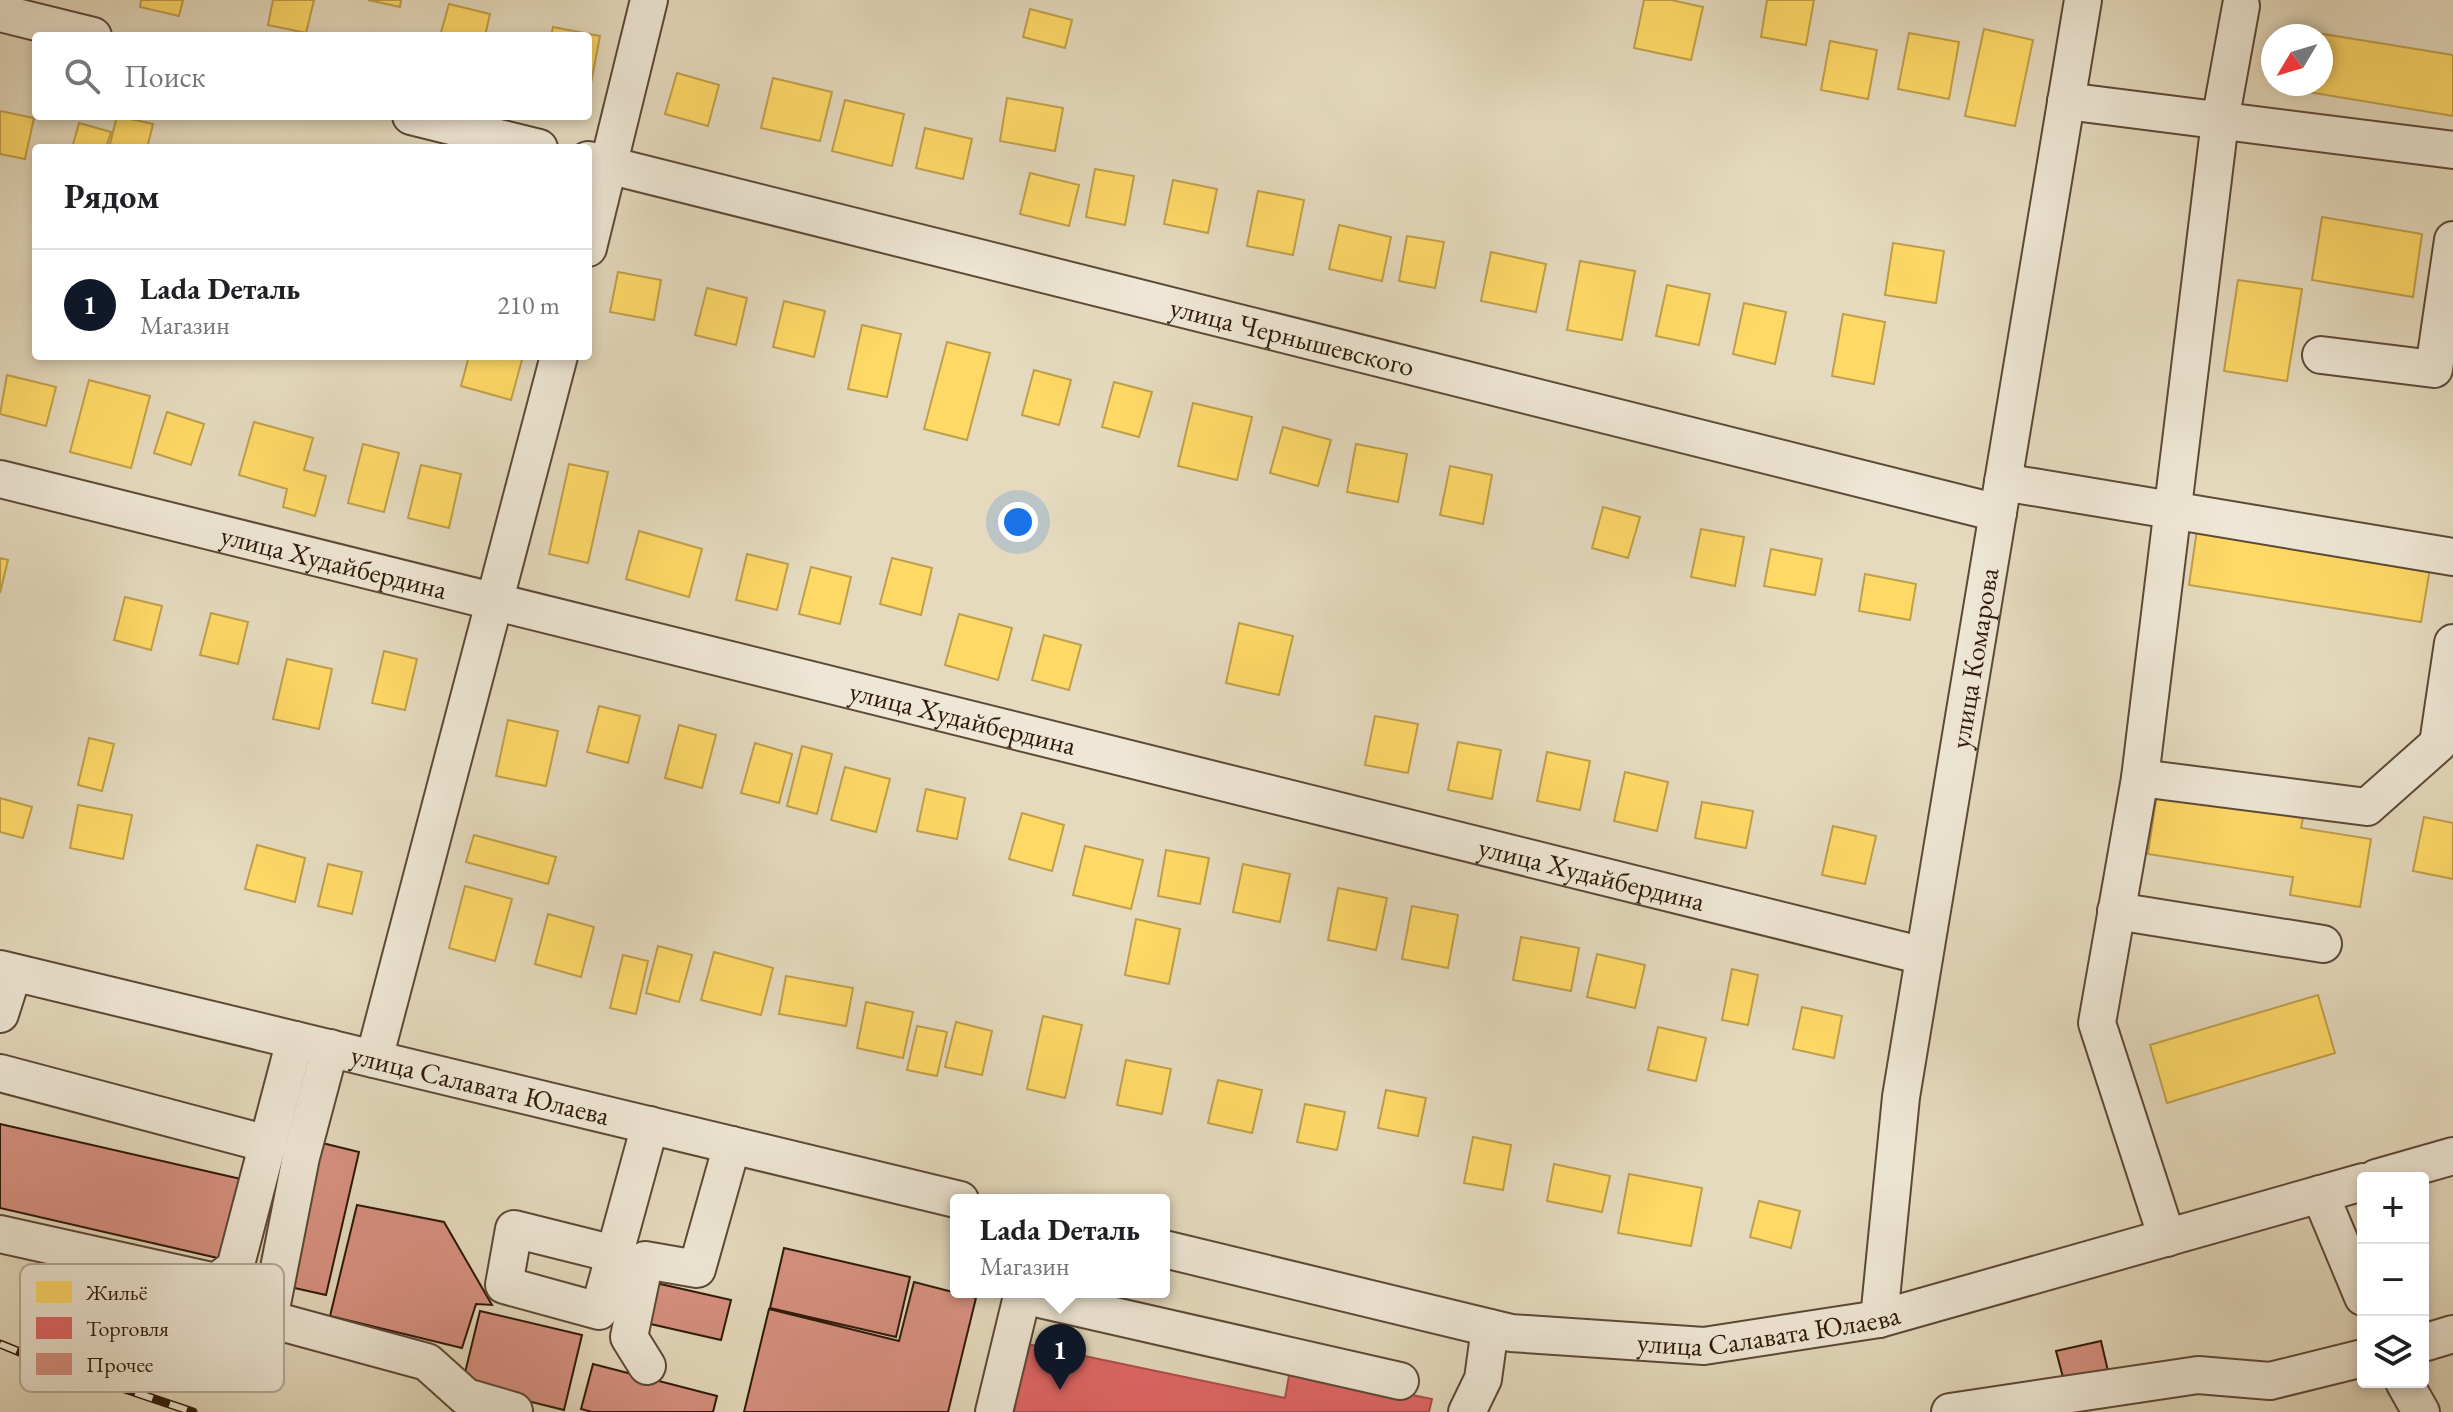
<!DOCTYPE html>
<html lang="ru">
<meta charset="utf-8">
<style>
body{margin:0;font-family:"EB Garamond",serif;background:#f6f6f6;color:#202124}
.controls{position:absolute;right:24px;bottom:24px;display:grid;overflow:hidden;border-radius:8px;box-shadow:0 4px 12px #0003}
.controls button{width:72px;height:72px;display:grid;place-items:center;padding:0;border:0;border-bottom:2px solid #e0e0e0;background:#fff;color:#202124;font:40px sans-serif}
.compass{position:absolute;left:2261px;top:24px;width:72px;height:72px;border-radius:50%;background:#fff;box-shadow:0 4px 12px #0003;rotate:232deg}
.you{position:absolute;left:1018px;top:522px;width:28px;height:28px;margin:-20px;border:6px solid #fff;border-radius:50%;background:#1a73e8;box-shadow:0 0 0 12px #1a73e833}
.badge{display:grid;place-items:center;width:52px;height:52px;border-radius:50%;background:#111827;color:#fff;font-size:26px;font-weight:700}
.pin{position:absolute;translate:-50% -66px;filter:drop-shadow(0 2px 4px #0008)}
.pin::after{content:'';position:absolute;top:42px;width:28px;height:24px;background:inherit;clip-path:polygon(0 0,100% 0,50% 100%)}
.popup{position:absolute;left:950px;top:1194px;width:220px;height:104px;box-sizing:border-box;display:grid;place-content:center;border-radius:8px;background:#fff;filter:drop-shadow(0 2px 6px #0005);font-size:26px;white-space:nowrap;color:#757577}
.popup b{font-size:30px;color:#202124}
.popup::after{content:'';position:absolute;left:50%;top:100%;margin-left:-16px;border:16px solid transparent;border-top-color:#fff}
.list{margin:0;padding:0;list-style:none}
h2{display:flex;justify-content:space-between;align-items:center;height:104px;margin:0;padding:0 32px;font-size:34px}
h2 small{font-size:26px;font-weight:400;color:#757577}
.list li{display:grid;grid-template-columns:52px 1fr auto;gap:24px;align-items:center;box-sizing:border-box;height:112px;padding:0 32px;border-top:2px solid #e0e0e0}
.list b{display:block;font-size:30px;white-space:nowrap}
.list p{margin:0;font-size:26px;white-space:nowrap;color:#757577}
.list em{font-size:26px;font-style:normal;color:#757577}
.icon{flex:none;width:44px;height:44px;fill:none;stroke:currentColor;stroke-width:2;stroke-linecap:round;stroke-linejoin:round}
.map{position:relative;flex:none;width:2453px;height:1412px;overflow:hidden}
.search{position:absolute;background:#fff;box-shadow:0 4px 12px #0003;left:32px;top:32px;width:560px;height:88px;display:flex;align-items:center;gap:20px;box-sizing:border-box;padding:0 28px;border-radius:8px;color:#757577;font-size:30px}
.panel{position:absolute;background:#fff;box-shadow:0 4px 12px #0003;left:32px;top:144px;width:560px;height:216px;border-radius:8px}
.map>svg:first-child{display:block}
</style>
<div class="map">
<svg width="2453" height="1412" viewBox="0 0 2453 1412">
<rect width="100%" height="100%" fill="#e5dabe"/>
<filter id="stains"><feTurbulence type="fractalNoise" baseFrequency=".0025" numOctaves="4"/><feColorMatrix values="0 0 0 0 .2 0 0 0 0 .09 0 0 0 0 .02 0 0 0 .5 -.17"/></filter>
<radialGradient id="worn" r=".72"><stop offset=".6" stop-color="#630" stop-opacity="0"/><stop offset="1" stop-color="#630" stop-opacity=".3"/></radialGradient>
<path fill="#ffd966" stroke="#c09f4a" stroke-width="2" d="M141 0H183L179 16 140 7Z
M273 0H314L306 33 268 25Z
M368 0H401L400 7Z
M1644 0H1671L1703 7 1691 60 1634 48Z
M1767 0H1814L1806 45 1761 37Z
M449 4 490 14 485 36H440Z
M1030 9 1072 20 1065 48 1023 37Z
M553 27 600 36 591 83 588 82V36H551Z
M1984 29 2033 40 2015 126 1965 116Z
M2311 32 2453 55V116L2302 91 2303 84H2321V36H2311Z
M1909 33 1959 42 1949 99 1898 89Z
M1830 41 1877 50 1868 99 1821 90Z
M677 73 719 85 708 126 665 114Z
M773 78 832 92 820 141 761 128Z
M1007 98 1063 108 1055 151 1000 141Z
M845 100 904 114 892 166 832 151Z
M0 111 34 118 25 159 0 154Z
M117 116 153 124 147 148H109Z
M79 123 111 132 106 148H72Z
M925 128 972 139 963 179 916 168Z
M1095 169 1134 176 1125 225 1086 217Z
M1030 173 1079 185 1069 226 1020 214Z
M1173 180 1217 189 1208 233 1164 224Z
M1258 191 1304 200 1293 255 1247 246Z
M2322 217 2422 234 2413 297 2312 280Z
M1339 225 1391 237 1382 281 1329 269Z
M1407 236 1444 242 1435 288 1399 281Z
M1893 243 1944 251 1936 303 1885 295Z
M1491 252 1546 264 1536 312 1481 301Z
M1580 261 1635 271 1622 340 1567 330Z
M618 272 661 280 654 320 610 312Z
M2238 280 2302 289 2287 381 2224 371Z
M1667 285 1710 294 1699 345 1656 336Z
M707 288 747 298 736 345 695 335Z
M784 301 825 311 814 357 773 347Z
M1744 303 1786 312 1775 364 1733 354Z
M1843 314 1885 322 1874 384 1832 376Z
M862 325 901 334 887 397 848 389Z
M947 342 990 353 967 440 924 429Z
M469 356H523L511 400 461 386Z
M1034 370 1071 380 1059 425 1022 415Z
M7 375 56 387 46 426 0 414Z
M89 380 150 396 131 468 70 452Z
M1114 382 1152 392 1139 437 1102 427Z
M1193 403 1252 417 1237 480 1178 466Z
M167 412 204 424 191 465 154 453Z
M254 422 313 438 304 470 326 476 315 516 283 507 287 489 239 475Z
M1283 427 1331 440 1318 486 1270 473Z
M363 444 399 453 384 512 348 503Z
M1356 444 1407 454 1398 502 1347 492Z
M569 464 608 472 588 563 549 554Z
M421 465 461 474 449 528 408 518Z
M1450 466 1492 475 1483 524 1440 515Z
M1603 507 1640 517 1628 558 1592 548Z
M1701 529 1744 537 1735 586 1691 577Z
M2197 530 2430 568 2421 622 2189 585Z
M639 531 702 549 689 597 626 579Z
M1771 549 1822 559 1815 595 1764 586Z
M747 554 788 564 777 610 736 600Z
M0 558 8 560 0 593Z
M892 558 932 568 921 615 880 604Z
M811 567 851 577 840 624 799 614Z
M1865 574 1916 584 1910 620 1859 611Z
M125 597 162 606 151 650 114 640Z
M211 613 248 622 238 664 200 655Z
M959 614 1012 628 998 680 945 665Z
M1239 623 1293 636 1279 695 1226 683Z
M1044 635 1081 645 1069 690 1032 680Z
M384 651 417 659 405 710 372 703Z
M287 659 332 669 319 729 273 719Z
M599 706 640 716 628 763 587 752Z
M1375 716 1418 724 1408 773 1365 765Z
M508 720 558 731 546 786 496 776Z
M679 725 716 735 702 788 665 778Z
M89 738 114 744 102 791 78 785Z
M1458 742 1501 750 1492 799 1448 790Z
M755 743 792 754 779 803 741 793Z
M802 746 832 754 817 814 787 806Z
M1547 752 1590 761 1580 810 1537 801Z
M845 767 890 779 876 832 831 820Z
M1625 772 1668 782 1657 831 1614 821Z
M926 789 965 798 957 839 917 831Z
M2157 794 2303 818 2301 828 2371 839 2360 907 2290 895 2293 877 2148 854Z
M0 798 32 807 23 838 0 832Z
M1702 802 1753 811 1746 848 1695 838Z
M78 805 132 815 123 859 70 848Z
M1022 813 1064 825 1052 871 1009 859Z
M2424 817 2453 823V879L2413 871Z
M1833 826 1876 836 1865 884 1822 875Z
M474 835 556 857 548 884 466 862Z
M257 845 305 858 295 902 245 889Z
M1085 846 1143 860 1131 909 1073 895Z
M1166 850 1209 858 1200 904 1158 896Z
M328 864 362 872 352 914 318 906Z
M1243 864 1290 874 1280 922 1233 912Z
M465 886 512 899 495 961 449 948Z
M1338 888 1387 898 1376 950 1328 940Z
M1412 906 1458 915 1448 968 1402 959Z
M548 914 594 927 581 977 535 964Z
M1136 919 1180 929 1169 984 1125 975Z
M1521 937 1579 948 1571 991 1513 980Z
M658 946 692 955 679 1002 646 993Z
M714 952 773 968 761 1015 701 1000Z
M1597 954 1645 965 1635 1008 1587 997Z
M623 955 648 961 636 1014 610 1008Z
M1732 969 1758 975 1748 1025 1722 1020Z
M786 976 853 988 846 1026 779 1014Z
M2318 995 2335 1053 2167 1103 2150 1045Z
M866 1002 913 1012 903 1058 857 1048Z
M1802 1007 1842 1016 1834 1058 1793 1049Z
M1043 1016 1082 1025 1065 1098 1027 1089Z
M956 1022 992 1031 982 1075 945 1067Z
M917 1026 947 1032 937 1076 907 1070Z
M1658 1027 1706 1038 1696 1081 1648 1070Z
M1126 1060 1171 1069 1162 1114 1117 1105Z
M1218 1080 1262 1090 1252 1133 1208 1123Z
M1386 1090 1426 1098 1418 1136 1378 1128Z
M1305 1104 1345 1112 1337 1150 1297 1142Z
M1473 1137 1511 1145 1503 1190 1464 1183Z
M1554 1164 1610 1176 1602 1212 1547 1201Z
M1629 1174 1702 1188 1691 1246 1618 1233Z
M1759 1201 1800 1211 1791 1248 1750 1237Z"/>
<path fill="#e06666" stroke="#ab4f4a" stroke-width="2" d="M1027 1344 1285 1398 1290 1370 1432 1399 1429 1412H1014Z"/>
<path fill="#d79181" stroke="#2e1908" stroke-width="2" d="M0 1124 241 1179 222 1259 0 1208Z
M314 1141 359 1152 326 1295 281 1285Z
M357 1205 444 1222 492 1305 476 1304 462 1348 330 1316Z
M784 1248 910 1277 896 1337 770 1308Z
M914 1282 976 1298 948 1412H744L769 1309 899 1341Z
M656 1283 731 1300 721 1340 646 1323Z
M480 1311 582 1335 564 1410 462 1385Z
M2101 1341 2108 1371 2064 1381 2056 1351Z
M593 1364 717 1396 713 1412H592L581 1409Z"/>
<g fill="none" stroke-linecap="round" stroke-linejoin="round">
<defs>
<g id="minor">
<path d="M0 13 93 36"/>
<path d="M2066 101 2453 150"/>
<path d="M411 116 539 148"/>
<path id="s1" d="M588 160 1998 513"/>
<path d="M588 248 649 0"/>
<path d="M2321 355 2434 369 2453 240"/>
<path id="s2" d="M0 479 1924 956"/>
<path d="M2003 482 2453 557"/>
<path d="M2140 778 2367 807 2438 744 2453 643"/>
<path d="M2116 911 2323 944"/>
<path id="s3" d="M0 969 960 1200"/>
<path d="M0 1014 13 973"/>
<path d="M330 1048 301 1157 269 1319 427 1362 466 1397 514 1411"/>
<path d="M374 1059 559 356"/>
<path d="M0 1073 268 1144"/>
<path d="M2376 1178 2453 1156"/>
<path d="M2320 1194 2363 1297"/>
<path d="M0 1234 216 1282 235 1268 295 1040"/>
<path d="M2167 1238 2097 1023 2140 778 2220 121 2241 6"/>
<path id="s4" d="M1164 1249 1511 1333 1704 1346 1879 1319 2363 1182"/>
<path d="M614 1254 514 1229 504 1285 599 1311 650 1125"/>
<path d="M1022 1295 1400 1381"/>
<path id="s5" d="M1879 1319 1901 1097 2083 0"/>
<path d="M2423 1343 2453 1334"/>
<path d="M647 1366 629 1337 645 1260 697 1269 732 1145"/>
<path d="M2404 1382 2421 1412"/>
<path d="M994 1412 1023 1292"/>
<path d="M1467 1412 1483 1379 1490 1328"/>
<path d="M1950 1412 2198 1375 2270 1381 2363 1358"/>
</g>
</defs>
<use href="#minor" stroke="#5c4936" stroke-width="40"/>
<use href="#minor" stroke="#eee7d5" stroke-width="36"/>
<defs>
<path id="rail" d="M0 1344 39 1360 193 1412"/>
</defs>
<use href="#rail" stroke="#2e1908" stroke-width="9"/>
<use href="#rail" stroke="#eee7d5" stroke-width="6" stroke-dasharray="18" stroke-linecap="butt"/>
</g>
<g text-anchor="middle" stroke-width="8" stroke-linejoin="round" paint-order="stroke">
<g font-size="28" fill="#2e1908" stroke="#eee7d5">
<text dy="10" stroke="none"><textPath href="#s1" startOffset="726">улица Чернышевского</textPath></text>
<text dy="10" stroke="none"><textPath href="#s2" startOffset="344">улица Худайбердина</textPath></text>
<text dy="10" stroke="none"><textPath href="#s5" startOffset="668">улица Комарова</textPath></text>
<text dy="10" stroke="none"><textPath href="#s2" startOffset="992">улица Худайбердина</textPath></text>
<text dy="10" stroke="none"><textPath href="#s2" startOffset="1640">улица Худайбердина</textPath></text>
<text dy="10" stroke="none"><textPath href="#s3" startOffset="494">улица Салавата Юлаева</textPath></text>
<text dy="10" stroke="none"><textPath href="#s4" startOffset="616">улица Салавата Юлаева</textPath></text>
</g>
</g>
<rect x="20" y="1264" width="264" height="128" rx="12" fill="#eee7d5" stroke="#b4a998" stroke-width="2"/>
<rect x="36" y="1281" width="36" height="22" fill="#ffd966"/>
<rect x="36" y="1317" width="36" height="22" fill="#e06666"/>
<rect x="36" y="1353" width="36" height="22" fill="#d79181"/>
<g font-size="22" fill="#2e1908">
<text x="86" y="1300">Жильё</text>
<text x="86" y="1336">Торговля</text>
<text x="86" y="1372">Прочее</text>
</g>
<rect width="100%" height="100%" filter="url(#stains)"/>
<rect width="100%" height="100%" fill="url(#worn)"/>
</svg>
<div class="controls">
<button>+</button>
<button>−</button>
<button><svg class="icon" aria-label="layers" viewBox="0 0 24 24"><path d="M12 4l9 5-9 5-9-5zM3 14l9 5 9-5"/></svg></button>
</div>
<svg class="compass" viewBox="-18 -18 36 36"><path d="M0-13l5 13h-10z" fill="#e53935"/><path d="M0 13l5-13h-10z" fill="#757577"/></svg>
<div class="you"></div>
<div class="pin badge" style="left:1060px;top:1390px">1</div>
<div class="popup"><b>Lada Dеталь</b>Магазин</div>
<div class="search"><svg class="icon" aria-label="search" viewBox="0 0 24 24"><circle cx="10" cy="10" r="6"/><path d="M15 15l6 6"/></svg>Поиск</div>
<section class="panel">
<h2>Рядом<small></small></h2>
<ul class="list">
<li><span class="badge">1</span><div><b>Lada Dеталь</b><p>Магазин</p></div><em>210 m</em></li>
</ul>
</section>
</div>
